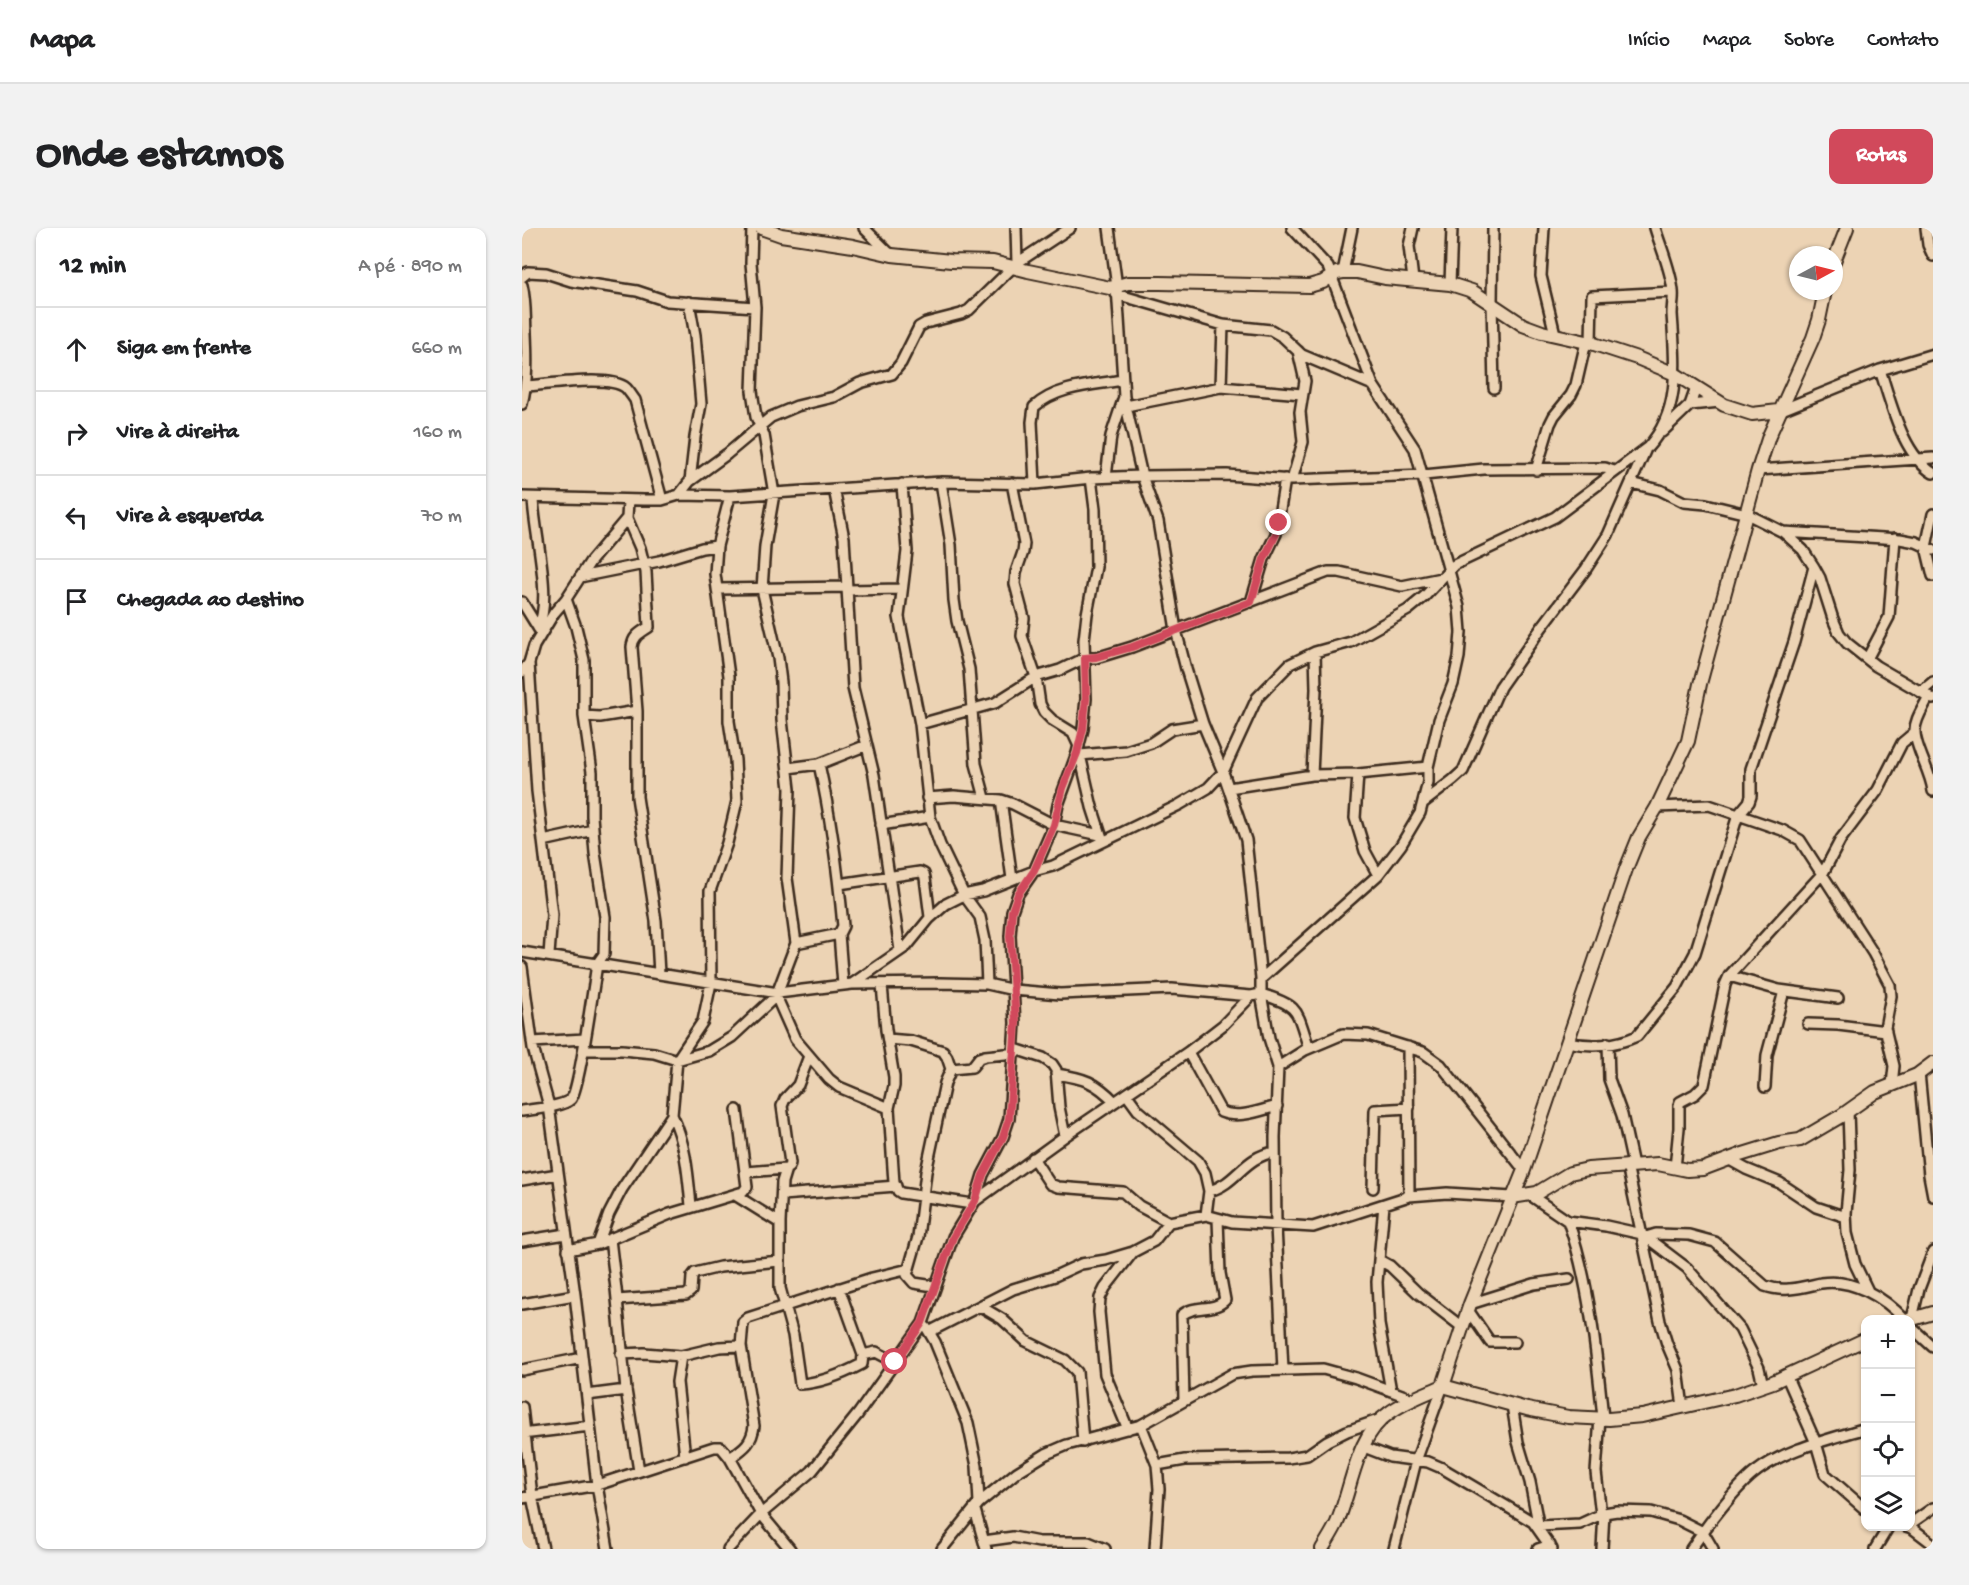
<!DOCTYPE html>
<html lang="pt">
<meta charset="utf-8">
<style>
body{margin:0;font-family:"Gochi Hand",sans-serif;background:#f2f2f2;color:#202124}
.controls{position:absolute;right:18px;bottom:18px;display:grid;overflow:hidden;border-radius:12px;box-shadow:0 2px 4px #0004}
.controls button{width:54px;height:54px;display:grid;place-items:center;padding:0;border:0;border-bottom:2px solid #e0e0e0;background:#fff;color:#202124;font:30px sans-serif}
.compass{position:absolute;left:1267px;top:18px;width:54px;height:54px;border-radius:50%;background:#fff;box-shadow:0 2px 4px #0004;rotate:83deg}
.stop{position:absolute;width:18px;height:18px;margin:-14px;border:4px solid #d1495b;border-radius:50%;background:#fff}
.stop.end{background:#d1495b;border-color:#fff;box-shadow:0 2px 6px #0008}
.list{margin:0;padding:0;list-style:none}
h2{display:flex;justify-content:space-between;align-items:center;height:78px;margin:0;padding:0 24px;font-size:26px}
h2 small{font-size:20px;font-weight:400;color:#757577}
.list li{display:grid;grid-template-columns:39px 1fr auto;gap:18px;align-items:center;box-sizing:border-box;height:84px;padding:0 24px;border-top:2px solid #e0e0e0}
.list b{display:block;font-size:22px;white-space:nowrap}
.list em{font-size:20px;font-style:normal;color:#757577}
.icon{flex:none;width:33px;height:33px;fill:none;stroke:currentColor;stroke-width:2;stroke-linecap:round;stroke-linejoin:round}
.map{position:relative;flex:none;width:1411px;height:1321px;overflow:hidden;border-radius:12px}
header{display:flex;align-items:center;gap:36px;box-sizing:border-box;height:84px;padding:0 30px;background:#fff;border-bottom:2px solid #e0e0e0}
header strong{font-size:28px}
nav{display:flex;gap:33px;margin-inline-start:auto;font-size:21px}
.intro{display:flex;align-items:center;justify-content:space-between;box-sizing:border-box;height:144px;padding:0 36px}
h1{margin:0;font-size:42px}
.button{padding:15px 27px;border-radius:12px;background:#d1495b;color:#fff;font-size:21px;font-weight:700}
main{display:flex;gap:36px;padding:0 36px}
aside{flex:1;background:#fff;border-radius:12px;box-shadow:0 2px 4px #0004}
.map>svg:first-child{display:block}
</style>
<header>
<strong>Mapa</strong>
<nav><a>Início</a><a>Mapa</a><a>Sobre</a><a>Contato</a></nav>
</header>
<div class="intro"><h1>Onde estamos</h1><a class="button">Rotas</a></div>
<main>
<aside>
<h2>12 min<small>A pé · 890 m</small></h2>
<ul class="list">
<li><svg class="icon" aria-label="ahead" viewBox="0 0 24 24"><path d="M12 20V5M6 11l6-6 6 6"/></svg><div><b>Siga em frente</b></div><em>660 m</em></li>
<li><svg class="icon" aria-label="right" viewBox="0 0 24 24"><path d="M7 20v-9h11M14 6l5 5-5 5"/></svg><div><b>Vire à direita</b></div><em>160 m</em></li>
<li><svg class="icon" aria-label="left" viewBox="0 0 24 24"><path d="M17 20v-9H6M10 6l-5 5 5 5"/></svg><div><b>Vire à esquerda</b></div><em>70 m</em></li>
<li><svg class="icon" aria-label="arrive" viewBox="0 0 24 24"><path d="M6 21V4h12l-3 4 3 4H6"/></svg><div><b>Chegada ao destino</b></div></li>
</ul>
</aside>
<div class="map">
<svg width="1411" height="1321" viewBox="0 0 1411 1321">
<rect width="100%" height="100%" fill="#ecd3b4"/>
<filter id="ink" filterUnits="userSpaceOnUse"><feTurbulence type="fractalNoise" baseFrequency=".0167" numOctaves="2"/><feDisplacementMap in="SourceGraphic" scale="12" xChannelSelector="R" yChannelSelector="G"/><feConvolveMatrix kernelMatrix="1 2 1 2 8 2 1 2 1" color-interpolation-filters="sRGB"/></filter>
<g filter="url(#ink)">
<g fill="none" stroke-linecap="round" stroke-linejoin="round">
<defs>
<path id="street" d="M342 0 368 26
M494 0 495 35
M587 0 595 59 602 169 620 248 636 293 654 402 664 441 681 496 701 544 724 612 739 751
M891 0 887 18 891 52
M971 0 970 75 972 160
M1022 0 1019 48 1033 106
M1404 0 1406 17 1411 28
M821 44 830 0
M0 49 6 44 24 45 49 53 115 63 145 73 233 79
M928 56 930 0
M0 57C4 73 3 89 4 105 5 129 6 152 0 176
M594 66 701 97 749 102 761 109 780 127 851 157
M167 74 173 107 179 176 173 209 168 253
M1069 115 1070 68 1151 64
M1358 142C1369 174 1380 226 1411 245
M4 158C25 157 89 146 104 160 107 163 110 168 113 172L140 272
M699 159 701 97
M1168 177 1198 174
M604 178 699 159 780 166
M1257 183 1358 142 1411 126
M1140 204 1168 177 1174 160
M1014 242 1028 196 1032 188 1049 167 1054 157 1064 114
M1236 242 1411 230
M584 249 589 208 602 169
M770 252 781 214 778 184 783 153 776 123
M419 254 429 317 432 372 435 393 447 441 454 536 463 570
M490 255 502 316 501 324 494 344 493 356 502 390 500 408 514 449 518 476 522 484 530 492 551 505 557 518
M1109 255 1138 262 1162 274 1184 276 1225 286 1261 304 1281 322 1292 339 1298 350 1311 391 1317 405 1325 415 1354 438 1411 471
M380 256 385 323 377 389 398 496 408 589 418 617 442 667 458 689 463 712 465 756
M513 256 510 194 512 179C535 158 571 157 601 152
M312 261 322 310 331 460 352 547 378 722
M157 267 168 253 205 226 249 189 275 178 312 169 338 155 370 146 379 135 397 99 404 95 439 86 447 82 495 35 548 0
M0 269 122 272H140L157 267 208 268 419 254 513 256 569 250 620 248 705 247 770 252 902 247 962 241 1083 240 1092 243
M11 270C12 306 31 369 16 400
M106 273 105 290 118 320 124 344 127 399C118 405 111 408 110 419L115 483V569L134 693 137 746
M1411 286 1404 319 1411 348
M1261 304 1378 311 1394 314 1411 322
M58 349 137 333 180 320 195 318
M195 361 325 359
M326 362 380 361
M0 374 18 403
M729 374 742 331 754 306 763 251
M1345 431 1367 389 1373 310
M7 435 15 563 30 687 27 727
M0 444 7 435 12 418 32 385 44 371 68 334 105 290
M1400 463 1411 454
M1407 468C1402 479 1392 492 1393 504 1393 520 1409 544 1411 563
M62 488 78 489 115 483
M398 496 473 475 514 449 538 442 563 430H574L610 419 806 344H817L880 358 919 350
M555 525 558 527 570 579 580 610
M558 527 604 523 629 515 650 501 681 496
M297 536C309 590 316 643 321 698L317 706 321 757
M266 540 297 536 345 517
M836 546 833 590 843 623 856 647
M790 547 794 461 793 424
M707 560 790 547 836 546 906 539
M405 570 432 568 479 572 491 576 532 597 578 607
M479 572 490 651
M901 575 931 552 941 543 978 459 1020 399 1064 341 1086 307 1123 223
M1135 579 1187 577 1260 602 1278 612 1351 725 1368 757 1369 768 1363 800 1372 838 1370 857
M359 597 408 589
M21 613 71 602
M317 656 398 644 402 646 403 650 408 689
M274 715 317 706
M0 724 256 765 330 756 418 755 465 756 492 762 538 766 650 761 729 768
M0 739 11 820 27 878 53 1067 75 1257 86 1321
M1207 748 1257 762 1316 770
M330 756 385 718 407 691 424 676 442 667 461 663 512 643 531 638 657 577 686 560 701 544 735 470 768 436 793 424 829 414 886 382 903 368 932 337 1033 289 1126 219C1160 182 1153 132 1150 86 1150 78 1152 70 1151 63 1149 42 1139 20 1133 0
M360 757 364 802 372 849V858L367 880 372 955 376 963 379 965 450 976
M739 766 747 810 756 839 753 909 754 998 761 1142
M739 766C779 778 774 782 787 820
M254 768 273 811 307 851 317 859 367 880
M1286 796 1316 797 1364 803
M366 811 389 813 421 823 425 829 429 841 423 855 404 944 396 1009 385 1047 392 1055 412 1058
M10 814 63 811
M1045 814C1068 819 1094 818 1115 808L1155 759 1173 725 1216 587 1227 574 1229 568V541L1272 414 1292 339
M1086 815 1087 851 1100 887 1111 937
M886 819 887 968
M493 821 521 830 530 836 534 842 537 879 543 908
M63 822H100L132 825 155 832 187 823 210 809 254 768 274 715 265 650 268 561 260 492 259 454 256 430 240 361 243 318 252 266 242 207 234 189 230 163 233 79 229 35 230 0
M666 824 699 884C717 891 737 883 755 878
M287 828 276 857 263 871 260 878 268 935 267 939 264 941 260 954 258 995V1060L271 1107 278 1156C300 1155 321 1146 340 1136L341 1127 317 1060
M756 839 783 822 821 806 846 807 901 824 919 837 1002 942
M429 841 450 839 457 830 463 828 493 825
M1397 845 1407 947 1411 968
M534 846C562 850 574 854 593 874
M1243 859 1245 827 1262 763
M605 867 616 882 676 933 683 945 687 963 684 987
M0 883C12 881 41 879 49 871 57 863 72 755 75 736L82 726 83 689 73 625 70 588V544L62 488V432L54 399 44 371
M1326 883 1328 942 1324 985 1325 1005 1333 1036 1346 1063
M150 887C164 916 166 947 169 978
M511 930 528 956 536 959 601 964 617 978 647 994
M1206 931 1224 941 1258 955 1294 979 1324 989
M1105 937 1138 1093 1145 1116 1156 1142 1161 1179
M1153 940 1157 900V877L1158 874 1173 866 1182 857 1203 757 1207 748 1301 645 1319 611 1356 562 1380 515 1393 504
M224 944 264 941
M0 952 36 946
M851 960 853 882 887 880
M687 963C716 955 721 929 753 924
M213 967 258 995
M260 967 374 958
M1008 967 1046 993 1084 998 1120 1006 1165 1040 1218 1101 1237 1140 1241 1157
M453 973 461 947 481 909 487 891 493 795 488 708 490 683 496 666 512 643 532 597 536 577 555 525 561 501 564 471 562 412 565 386 574 339 573 281 569 250
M862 977 855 1054 857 1096 869 1163
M1046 993C1067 1051 1075 1129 1081 1190
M1124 1009 1134 1006 1167 1007 1193 1014 1243 1058C1262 1065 1280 1059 1299 1055 1330 1050 1362 1069 1383 1092
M88 1011 94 1061 104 1162 117 1243
M0 1013 44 1006
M76 1016 87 986 100 961 150 887 155 832 181 793 189 755 188 663 205 615 215 573 213 532 207 493V448L193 346 195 318 208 268
M46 1022 76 1016 148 986 221 964 225 959 215 882
M857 1032 868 1038 896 1065 940 1099
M95 1072 164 1067 169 1063 170 1049 173 1045 198 1039 257 1033
M0 1076 53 1067
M948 1076 1012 1056 1047 1051
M458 1078 480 1091 504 1113 543 1132 555 1144 561 1214
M946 1082 968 1114H993
M404 1099 413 1114 446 1195 455 1238 457 1275 420 1321
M1388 1099 1397 1061 1411 1024
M1389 1099 1411 1119
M407 1104 491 1061 533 1048 559 1036 584 1032 611 1024 632 1013 647 994 684 987 710 994 791 999 887 968 925 965 990 969
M219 1118 221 1094 226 1090 350 1050 387 1041
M99 1126 122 1125 159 1128 197 1119 219 1118 232 1198C230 1215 222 1220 208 1230
M341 1127 354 1124 373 1134
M159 1128 155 1154 163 1229
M0 1142 60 1130
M1264 1147 1294 1215 1303 1246 1344 1282
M65 1167 104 1162
M662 1173 660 1087C672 1076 692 1084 703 1072L698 1045 696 991
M990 1177 996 1214 1008 1254 1017 1300
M0 1179 10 1268 21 1321
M1078 1190 1074 1244 1079 1287
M619 1197 635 1237 637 1261 633 1321
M606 1201 583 1146 577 1084 578 1070 583 1060 611 1024
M0 1206 68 1198
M842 1219 868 1229 906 1234 920 1240 1011 1294 1030 1321
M635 1237 663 1232 766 1230 785 1227 805 1213 825 1203 859 1191
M0 1270 75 1257 192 1219H199L208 1230 239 1286 268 1321
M457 1275 495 1244 524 1226 545 1217 619 1197 710 1146 730 1143 801 1141 834 1150 891 1171
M453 1282 464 1321
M1388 1296 1411 1280
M1017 1298 1058 1296 1082 1285 1095 1283 1129 1284 1157 1292 1181 1304 1191 1321
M1384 1298 1390 1300 1411 1316
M462 1313 491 1309 517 1314H566L583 1321
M206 1321 239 1286 290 1243 336 1186 401 1095 431 1009 453 973 543 908 666 824 701 797 729 768 739 766V751L856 647 879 617 898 585 906 554V539L917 492 931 456 937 429 939 404 937 379 893 221 851 157 806 39 770 0
M872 1321 894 1233 921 1158
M1016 1321 1028 1317
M1080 1321 1082 1285
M1169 1321C1183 1300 1215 1257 1235 1243 1264 1221 1309 1211 1344 1200
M1353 1321 1367 1298"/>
<path id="secondary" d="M239 0 259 7 331 18 370 27 429 33 471 34 506 43 588 60 606 55H638L787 58 801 54 815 45 821 44H835L863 50 928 56 950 63 1001 97 1020 104 1069 115 1115 130 1153 146 1202 177 1230 186 1257 183
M1312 33 1325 0
M990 969 1015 965 1048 945 1066 941 1136 936 1165 942 1181 941 1218 927 1257 915 1278 912 1319 888 1353 864 1395 847 1411 835
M1387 1092 1411 1085
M921 1158 948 1076 1002 942 1104 641 1117 609 1135 579 1166 513 1178 456 1236 242 1247 208 1291 110 1297 92 1303 63
M800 1321C805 1313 810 1305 814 1297 830 1262 833 1208 867 1185 883 1173 903 1166 921 1158L1005 1181 1046 1189 1087 1191 1120 1188 1213 1167 1251 1154 1344 1111"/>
</defs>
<use href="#street" stroke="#3b2a1e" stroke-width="14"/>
<use href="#secondary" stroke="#3b2a1e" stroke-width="16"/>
<use href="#street" stroke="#ecd3b4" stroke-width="9"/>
<use href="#secondary" stroke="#ecd3b4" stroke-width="12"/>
</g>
</g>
<g fill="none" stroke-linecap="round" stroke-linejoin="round" filter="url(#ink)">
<path stroke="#d1495b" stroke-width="8" d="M373 1134 400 1095 431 1009 453 973 461 947 481 909 487 891 494 795 488 708 490 683 496 666 512 643 532 597 541 560 555 525 561 501 564 471 563 430 574 429 610 419 729 374 742 331 754 306 757 295"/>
</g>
</svg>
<div class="controls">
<button>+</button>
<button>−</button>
<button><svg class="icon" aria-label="locate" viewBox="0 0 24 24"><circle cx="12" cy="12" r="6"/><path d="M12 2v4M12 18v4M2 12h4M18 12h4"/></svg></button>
<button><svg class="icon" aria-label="layers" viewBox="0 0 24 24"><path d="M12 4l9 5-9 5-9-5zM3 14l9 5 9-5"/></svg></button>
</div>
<svg class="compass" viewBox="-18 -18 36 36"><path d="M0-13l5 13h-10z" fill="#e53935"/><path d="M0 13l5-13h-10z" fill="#757577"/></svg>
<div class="stop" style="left:373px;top:1134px"></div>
<div class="stop end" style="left:757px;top:295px"></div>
</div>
</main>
